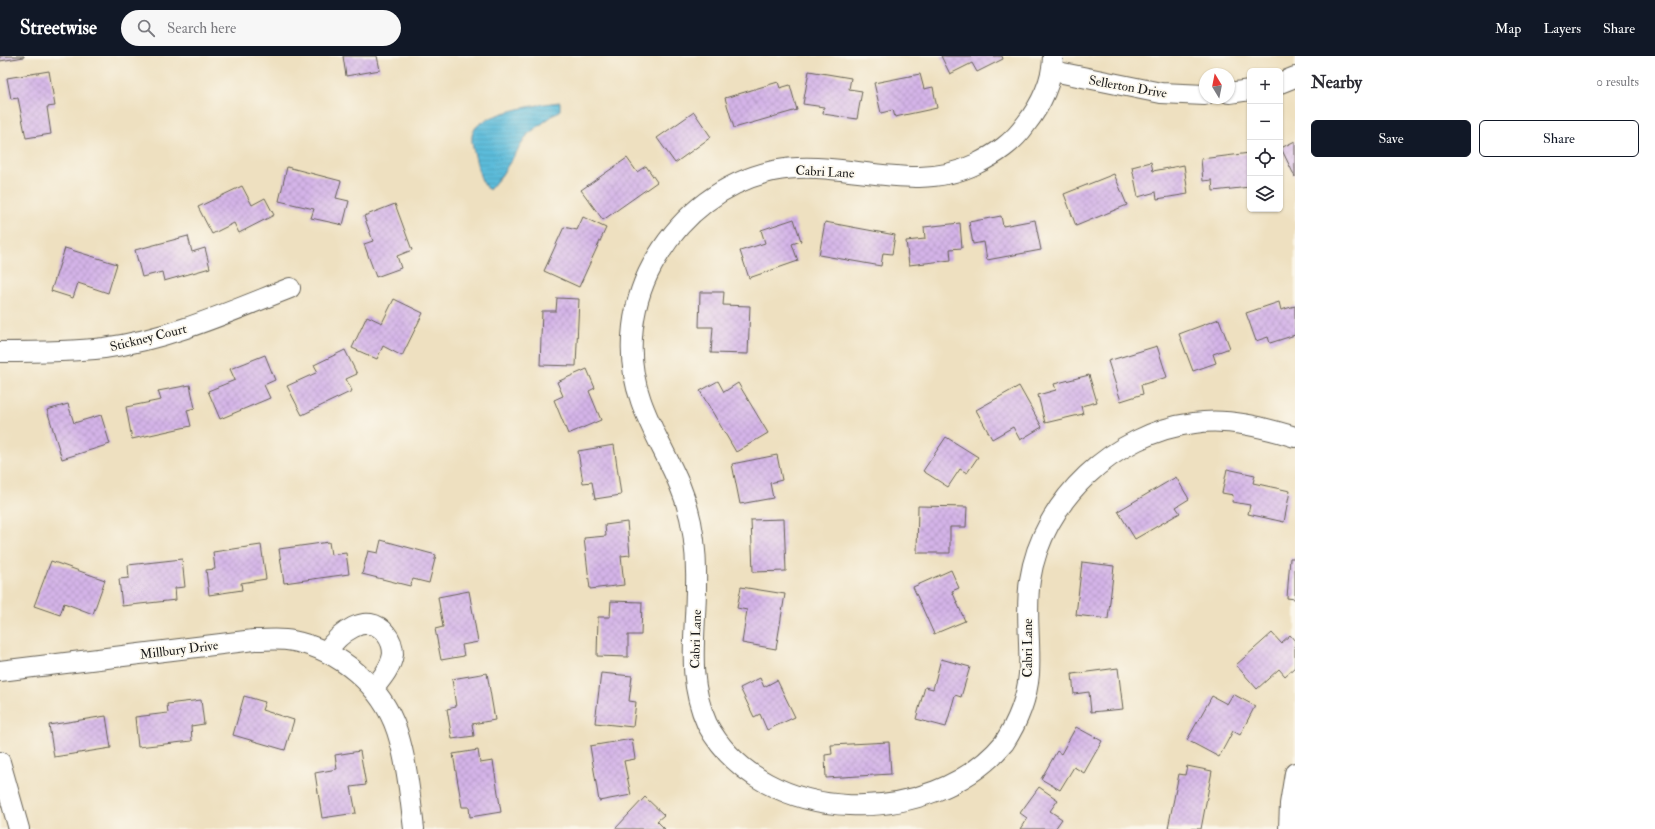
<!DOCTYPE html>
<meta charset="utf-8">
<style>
body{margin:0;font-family:"IM FELL Double Pica",serif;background:#f7f7f7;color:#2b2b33}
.controls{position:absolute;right:12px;top:12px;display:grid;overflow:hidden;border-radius:6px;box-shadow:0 1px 3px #0004}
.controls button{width:36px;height:36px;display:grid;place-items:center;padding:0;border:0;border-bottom:1px solid #e1e1e2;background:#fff;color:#2b2b33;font:20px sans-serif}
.compass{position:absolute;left:1199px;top:12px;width:36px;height:36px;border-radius:50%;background:#fff;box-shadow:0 1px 3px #0004;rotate:350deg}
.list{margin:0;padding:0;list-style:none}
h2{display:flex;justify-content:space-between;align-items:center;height:52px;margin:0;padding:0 16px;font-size:17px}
h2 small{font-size:13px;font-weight:400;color:#7c7c81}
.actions{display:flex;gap:8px;padding:12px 16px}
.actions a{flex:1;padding:9px 0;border:1px solid #111827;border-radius:6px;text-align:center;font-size:14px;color:#111827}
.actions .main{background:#111827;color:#fff}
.icon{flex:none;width:22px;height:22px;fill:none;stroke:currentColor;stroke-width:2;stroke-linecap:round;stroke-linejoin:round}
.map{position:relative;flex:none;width:1295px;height:773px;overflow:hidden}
header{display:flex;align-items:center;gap:24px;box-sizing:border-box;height:56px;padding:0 20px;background:#111827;color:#fff}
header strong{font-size:19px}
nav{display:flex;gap:22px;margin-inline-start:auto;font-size:14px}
.search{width:280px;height:36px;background:#f7f7f7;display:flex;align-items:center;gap:10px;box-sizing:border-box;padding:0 14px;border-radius:22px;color:#7c7c81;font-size:15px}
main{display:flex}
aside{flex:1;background:#fff}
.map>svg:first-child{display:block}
</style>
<header>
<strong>Streetwise</strong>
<div class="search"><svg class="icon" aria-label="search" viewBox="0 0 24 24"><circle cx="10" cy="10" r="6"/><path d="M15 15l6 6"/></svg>Search here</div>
<nav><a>Map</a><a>Layers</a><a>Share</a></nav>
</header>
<main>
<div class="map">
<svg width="1295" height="773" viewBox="0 0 1295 773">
<defs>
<pattern id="water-rules" width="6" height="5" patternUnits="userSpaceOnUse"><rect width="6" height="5" fill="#5cbbda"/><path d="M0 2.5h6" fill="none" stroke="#4fa0ba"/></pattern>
<pattern id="building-cross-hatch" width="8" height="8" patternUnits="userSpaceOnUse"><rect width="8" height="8" fill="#d4b4e8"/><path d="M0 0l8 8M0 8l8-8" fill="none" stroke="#b59ac6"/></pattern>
</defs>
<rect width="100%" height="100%" fill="#fbf7ec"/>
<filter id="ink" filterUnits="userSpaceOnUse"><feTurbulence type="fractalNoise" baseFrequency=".025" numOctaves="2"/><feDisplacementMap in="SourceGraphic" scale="8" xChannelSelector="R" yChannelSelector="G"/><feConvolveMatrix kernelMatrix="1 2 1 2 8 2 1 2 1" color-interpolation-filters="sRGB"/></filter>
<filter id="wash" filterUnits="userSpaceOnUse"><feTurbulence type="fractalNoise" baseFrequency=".012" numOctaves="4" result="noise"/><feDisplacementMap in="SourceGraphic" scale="16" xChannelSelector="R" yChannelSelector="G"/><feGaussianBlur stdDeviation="0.9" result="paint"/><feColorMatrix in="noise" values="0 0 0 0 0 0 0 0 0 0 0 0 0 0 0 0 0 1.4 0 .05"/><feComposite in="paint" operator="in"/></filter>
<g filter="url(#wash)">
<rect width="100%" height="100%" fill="#eee0c0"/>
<path fill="url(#water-rules)" stroke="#3c6c7b" d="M560 46V54L528 78 501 120 489 134C480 126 479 115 476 104 474 95 469 82 474 74 484 57 540 48 560 46Z"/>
<g id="blocks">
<path fill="url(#building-cross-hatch)" d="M0 0H24V1L0 5Z
M343 0H377L380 14 346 20Z
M941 0H1002L1003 3 977 16 972 7 950 18Z
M49 15 55 50 47 51 51 78 26 82 18 42 11 43 7 22Z
M809 15 851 22 849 33 862 35 857 63 823 58 824 51 803 48Z
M920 18 924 33 933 31 937 52 895 61 893 54 881 57 874 27Z
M778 26 780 32 790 29 797 54 734 72 725 42Z
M694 56 711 81 675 107 657 82Z
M1295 85V121L1281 92Z
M1250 97V131L1213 135 1212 124 1203 125 1201 103Z
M627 102 637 116 646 110 657 126 603 164 581 134Z
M1151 106 1153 115 1184 109 1188 138 1157 143 1156 136 1138 141 1132 111Z
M287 111 341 125 336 142 349 145 343 169 311 162 314 153 279 145Z
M1114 118 1127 149 1076 170 1064 138Z
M242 130 252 149 265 142 274 159 239 177 234 167 212 178 198 151Z
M395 148 412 194 397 200 401 212 376 221 364 188 373 185 364 160Z
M1001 160 1003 170 1035 164 1041 194 987 204 984 186 973 188 969 166Z
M583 161 606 172 579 231 544 215 564 171 577 174Z
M794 163 801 185 792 188 798 205 749 222 740 195 765 187 761 174Z
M825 166 895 179 892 198 883 197 881 210 819 199Z
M960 167 962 192 950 193 951 204 909 209 906 185 925 183 924 171Z
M188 180 192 196 205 192 210 212 164 225 162 216 142 221 135 194Z
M65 192 117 208 108 237 78 227 73 242 51 235Z
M700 236H724L723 249 750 250 748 298 711 297 713 271H699Z
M557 242 579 243 576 310 540 309 542 255H556Z
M394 243 423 257 402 300 383 290 377 303 352 292 367 260 382 267Z
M1279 246 1281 254 1295 250V279L1270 287 1268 281 1256 285 1246 257Z
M1219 263 1230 292 1213 298 1216 307 1193 315 1179 278Z
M1157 290 1167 321 1141 329 1143 338 1121 345 1108 305Z
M345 294 357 318 346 323 352 335 302 359 287 330 318 316 314 309Z
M265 299 275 324 264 329 270 342 220 363 208 335 235 324 230 313Z
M587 313 595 332 589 335 601 364 568 378 554 344 563 340 557 326Z
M1089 319 1097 346 1081 350 1083 358 1045 367 1038 339 1056 334 1054 328Z
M718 325 724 336 738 327 768 377 736 396 700 335Z
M190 329 195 352 187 354 191 370 132 383 126 351 161 344 158 335Z
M1019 330 1042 371 1020 384 1013 371 992 383 976 354Z
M68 348 74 367 101 359 110 388 62 403 47 354Z
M946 381 978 401 967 417 960 413 948 431 923 415Z
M614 389 621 439 595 443 592 426 583 427 578 395Z
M777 399 782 424 770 427 773 442 740 448 732 408Z
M1227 413 1255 419 1253 427 1290 435 1284 466 1248 458 1250 449 1232 446 1233 439 1222 437Z
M1176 421 1189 443 1176 451 1180 457 1135 483 1118 455Z
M918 450 967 451 966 471H950V497H917Z
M784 463 786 515 753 516 751 464Z
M627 466 630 499 621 500 624 529 590 533 584 482 606 480 605 469Z
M381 484 436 499 429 527 413 523 410 530 362 518 368 495 378 497Z
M329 486 331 499 346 497 349 518 284 527 279 493Z
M261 489 266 523 241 527 242 534 209 539 206 514 215 513 213 496Z
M1290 502H1295V543L1287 542Z
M182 503 185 531 175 532 176 544 122 550 119 523 129 522 128 509Z
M51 505 105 524 93 558 64 547 60 559 34 550Z
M1082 506 1114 510 1108 563 1076 559Z
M951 514 959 532 952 535 965 565 934 578 913 531Z
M741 531 785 538 776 593 742 587 747 554 737 552Z
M469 535 478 586 462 589 464 600 441 604 435 573 443 571 438 541Z
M611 545 642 546 641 579H628V601L597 600 598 561H610Z
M1272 577 1281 587 1290 579 1295 585V611L1285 620 1279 613 1257 633 1236 609Z
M941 603 970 611 961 641 955 639 946 671 916 663 925 631 933 633Z
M1118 612 1123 653 1091 656 1089 636 1074 638 1072 618Z
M487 617 495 664 472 668 474 680 452 683 447 653 456 651 452 623Z
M601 617 632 620 629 645 636 646 633 671 595 667Z
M760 622 764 631 777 624 795 661 767 674 760 658 754 661 740 632Z
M1233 638 1255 650 1240 679 1233 675 1219 701 1187 684 1212 640 1227 648Z
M244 640 265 646 262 654 294 664 285 694 233 679Z
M201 644 204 668 191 670 192 685 138 691 135 661 168 657 167 648Z
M106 660 111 692 54 701 49 669Z
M1076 671 1102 685 1084 717 1074 711 1060 734 1041 723 1057 695 1061 698Z
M632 683 635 703 624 705 631 739 599 745 590 690Z
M889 686 891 718 826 722 825 699 832 698 831 689Z
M478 694 480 707 493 705 501 756 470 761 469 751H462L453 698Z
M360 695 366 729 351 731 356 757 322 762 315 717 337 713 335 699Z
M1187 710 1212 715 1201 773 1168 772 1179 718 1185 719Z
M1039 731 1058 744 1050 755 1062 763 1055 773H1020L1027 762 1020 757Z
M645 741 664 759 657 765 665 773H615Z"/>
</g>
</g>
<g filter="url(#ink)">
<use href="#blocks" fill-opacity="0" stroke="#666155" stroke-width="1"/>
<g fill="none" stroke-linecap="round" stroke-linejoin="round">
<defs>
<path id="minor" d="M1053 0C1053 24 1041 49 1026 68 1013 87 996 98 976 108 911 140 841 101 773 115 723 126 683 158 657 201 631 243 624 298 641 345 651 374 668 401 680 430 693 461 697 496 696 530 696 579 686 621 707 668 763 773 933 773 1004 687 1017 667 1027 642 1029 618 1031 586 1025 556 1030 524 1042 444 1115 377 1194 367 1228 362 1263 371 1295 381
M1053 15 1161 37 1205 39
M1280 27 1295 21
M1229 37 1250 34
M0 296C35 296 69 296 104 292 169 283 229 256 290 232
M326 596C338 579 367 553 386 578 391 584 393 591 393 598 391 612 381 623 373 633
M0 615 254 584C267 584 280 582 293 585 339 594 382 630 397 675 407 706 410 740 414 773
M0 706 19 773
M1289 773 1290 748 1295 717"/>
</defs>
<use href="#minor" stroke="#666155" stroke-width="22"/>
<use href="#minor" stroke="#fff" stroke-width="20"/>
</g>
</g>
<g text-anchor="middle" stroke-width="3.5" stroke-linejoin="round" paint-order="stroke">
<g font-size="13" fill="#1c1c1c" stroke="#fbf7ec">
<text transform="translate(1128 30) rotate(10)" y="5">Sellerton Drive</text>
<text transform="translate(825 115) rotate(3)" y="5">Cabri Lane</text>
<text transform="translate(148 281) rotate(-14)" y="5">Stickney Court</text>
<text transform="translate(695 583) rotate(-88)" y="5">Cabri Lane</text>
<text transform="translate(1027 592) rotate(-90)" y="5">Cabri Lane</text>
<text transform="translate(179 593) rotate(-7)" y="5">Millbury Drive</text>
</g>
</g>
</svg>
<div class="controls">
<button>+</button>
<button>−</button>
<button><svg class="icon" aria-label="locate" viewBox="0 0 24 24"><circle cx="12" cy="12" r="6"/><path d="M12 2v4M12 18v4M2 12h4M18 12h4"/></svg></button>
<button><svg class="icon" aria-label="layers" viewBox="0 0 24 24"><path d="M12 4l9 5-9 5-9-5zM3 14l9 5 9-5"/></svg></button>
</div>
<svg class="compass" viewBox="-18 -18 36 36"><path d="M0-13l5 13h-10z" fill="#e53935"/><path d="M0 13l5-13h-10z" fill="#7c7c81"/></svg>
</div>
<aside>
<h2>Nearby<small>0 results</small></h2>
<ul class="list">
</ul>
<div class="actions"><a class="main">Save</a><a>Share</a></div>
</aside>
</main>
